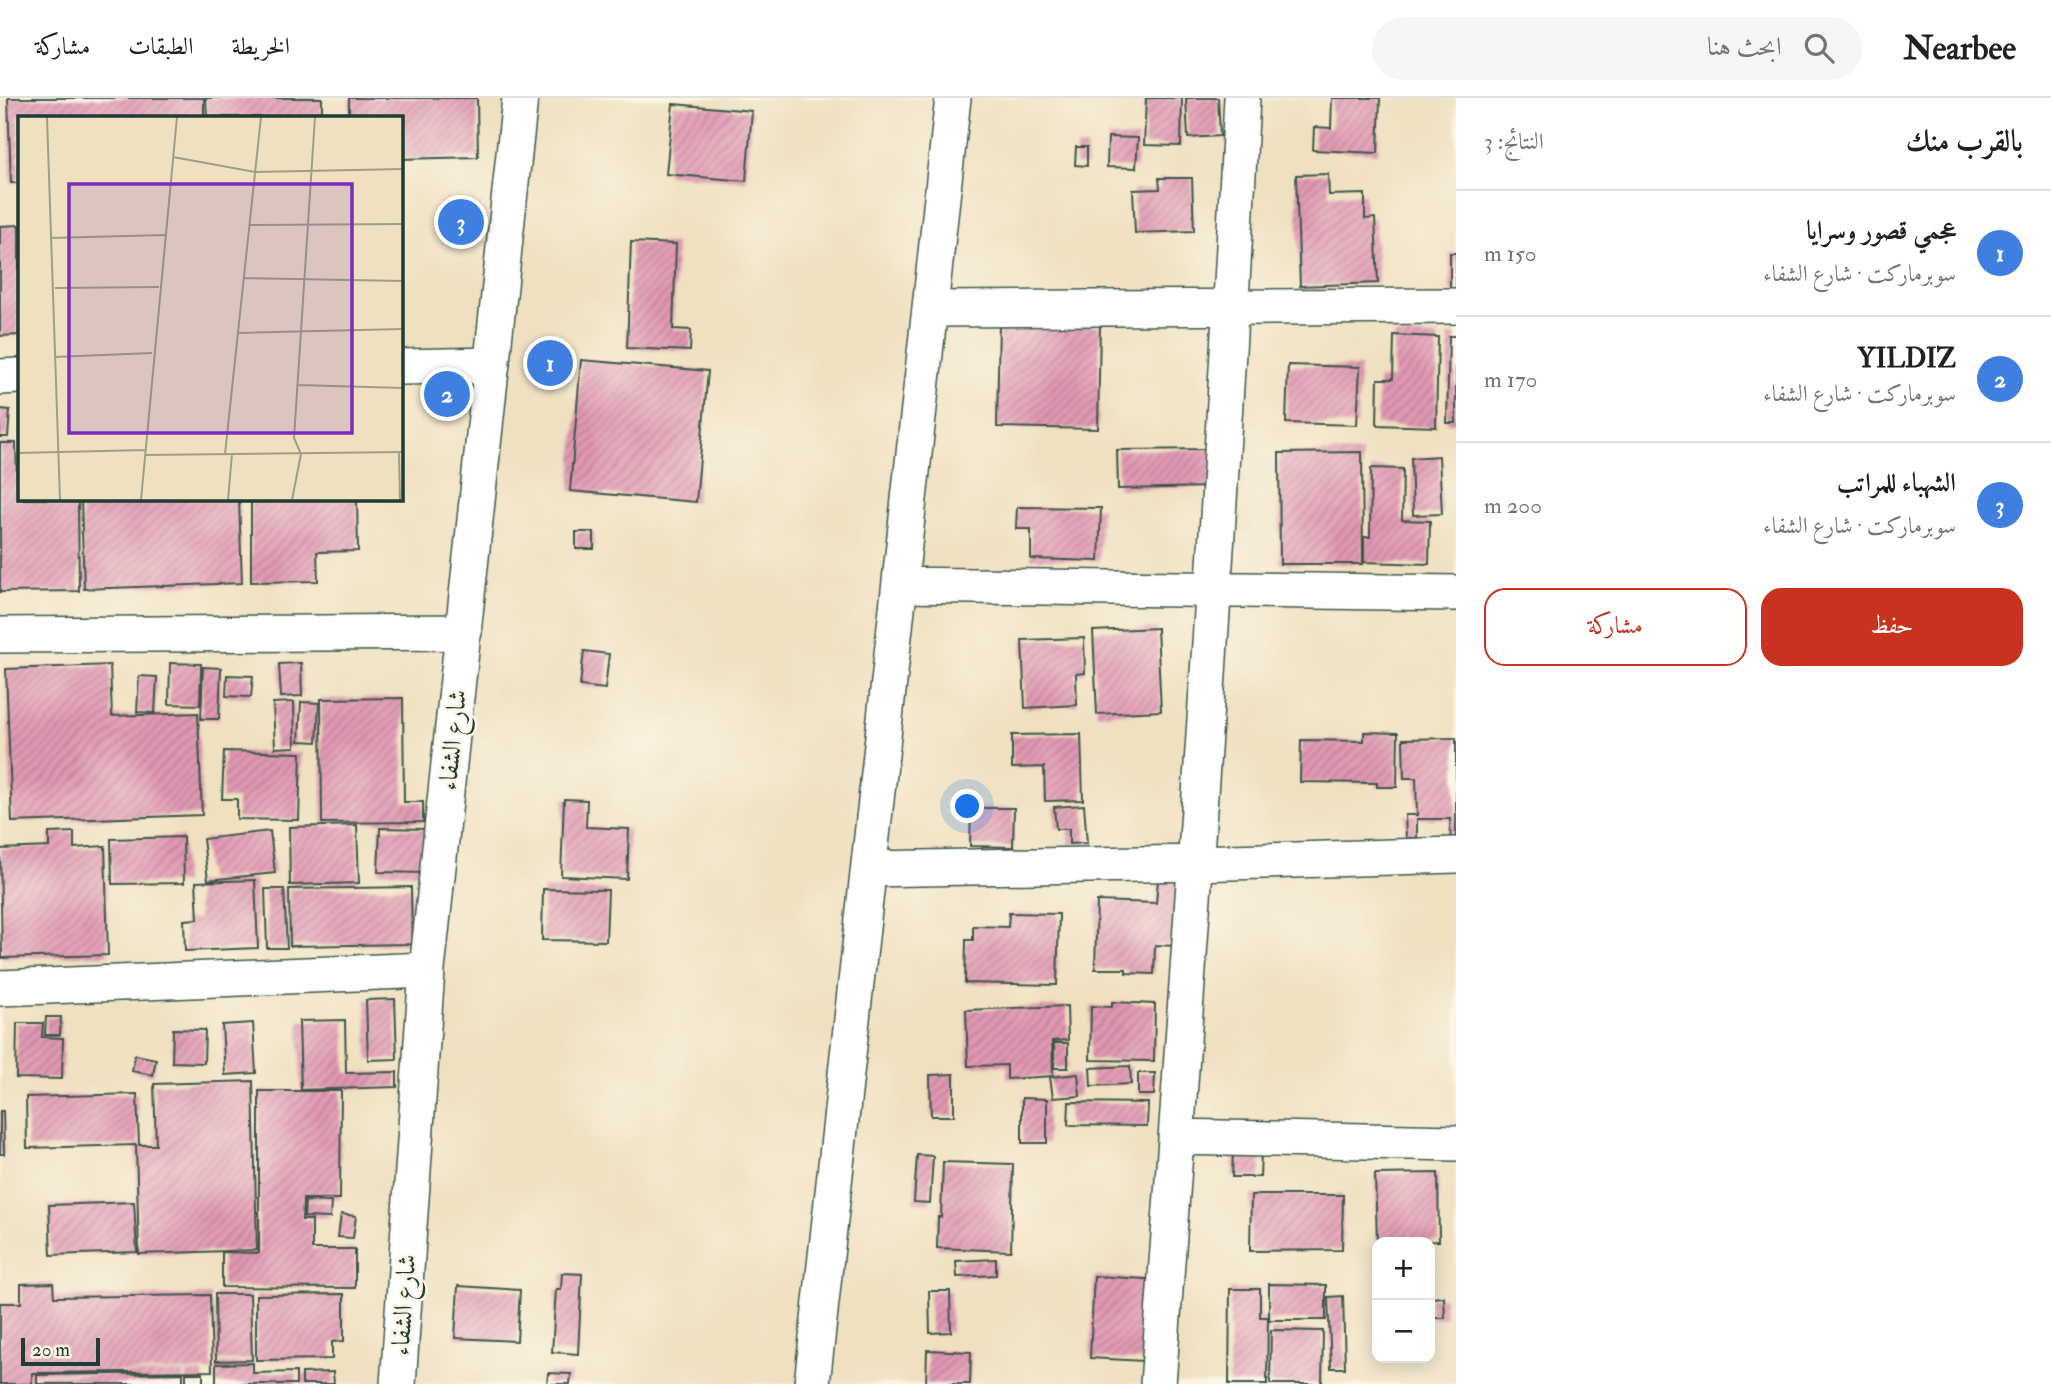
<!DOCTYPE html>
<html lang="ar">
<meta charset="utf-8">
<style>
body{margin:0;font-family:"IM FELL Double Pica",Amiri,serif;background:#f6f6f6;color:#202124;direction:rtl}
.controls{position:absolute;right:21px;bottom:21px;display:grid;overflow:hidden;border-radius:14px;box-shadow:0 4px 18px #0003}
.controls button{width:63px;height:63px;display:grid;place-items:center;padding:0;border:0;border-bottom:2px solid #e0e0e0;background:#fff;color:#202124;font:35px sans-serif}
.scale{position:absolute;left:21px;bottom:18px;width:79px;box-sizing:border-box;padding-left:7px;border:4px solid #1f3d34;border-top:0;font-size:19px;line-height:24px;white-space:nowrap;color:#1f3d34;-webkit-text-stroke:5px #fcf5e5;paint-order:stroke}
.you{position:absolute;left:968px;top:709px;width:24px;height:24px;margin:-18px;border:5px solid #fff;border-radius:50%;background:#1a73e8;box-shadow:0 0 0 10px #1a73e833}
.badge{display:grid;place-items:center;width:46px;height:46px;border-radius:50%;background:#c8321e;color:#fff;font-size:23px;font-weight:700}
.pin{position:absolute;translate:-50% -50%;border:4px solid #fff;box-shadow:0 2px 7px #0006}
.list{margin:0;padding:0;list-style:none}
h2{display:flex;justify-content:space-between;align-items:center;height:91px;margin:0;padding:0 28px;font-size:30px}
h2 small{font-size:23px;font-weight:400;color:#757577}
.list li{display:grid;grid-template-columns:46px 1fr auto;gap:21px;align-items:center;box-sizing:border-box;height:126px;padding:0 28px;border-top:2px solid #e0e0e0}
.list b{display:block;font-size:26px;white-space:nowrap}
.list p{margin:0;font-size:23px;white-space:nowrap;color:#757577}
.list em{font-size:23px;font-style:normal;color:#757577}
.actions{display:flex;gap:14px;padding:21px 28px}
.actions a{flex:1;padding:16px 0;border:2px solid #c8321e;border-radius:21px;text-align:center;font-size:24px;color:#c8321e}
.actions .main{background:#c8321e;color:#fff}
.icon{flex:none;width:38px;height:38px;fill:none;stroke:currentColor;stroke-width:2;stroke-linecap:round;stroke-linejoin:round}
.map{position:relative;flex:none;width:1456px;height:1286px;overflow:hidden;direction:ltr}
header{display:flex;align-items:center;gap:42px;box-sizing:border-box;height:98px;padding:0 35px;background:#fff;border-bottom:2px solid #e0e0e0}
header strong{font-size:33px}
nav{display:flex;gap:38px;margin-inline-start:auto;font-size:24px}
.search{width:490px;height:63px;background:#f6f6f6;display:flex;align-items:center;gap:18px;box-sizing:border-box;padding:0 24px;border-radius:38px;color:#757577;font-size:26px}
main{display:flex}
aside{flex:1;background:#fff}
.map>svg:first-child{display:block}
</style>
<header>
<strong>Nearbee</strong>
<div class="search"><svg class="icon" aria-label="search" viewBox="0 0 24 24"><circle cx="10" cy="10" r="6"/><path d="M15 15l6 6"/></svg>ابحث هنا</div>
<nav><a>الخريطة</a><a>الطبقات</a><a>مشاركة</a></nav>
</header>
<main>
<aside>
<h2>بالقرب منك<small>النتائج: 3</small></h2>
<ul class="list">
<li><span class="badge" style="background:#3f7fe0">1</span><div><b>عجمي قصور وسرايا</b><p>سوبرماركت · شارع الشفاء</p></div><em>150 m</em></li>
<li><span class="badge" style="background:#3f7fe0">2</span><div><b>YILDIZ</b><p>سوبرماركت · شارع الشفاء</p></div><em>170 m</em></li>
<li><span class="badge" style="background:#3f7fe0">3</span><div><b>الشهباء للمراتب</b><p>سوبرماركت · شارع الشفاء</p></div><em>200 m</em></li>
</ul>
<div class="actions"><a class="main">حفظ</a><a>مشاركة</a></div>
</aside>
<div class="map">
<svg width="1456" height="1286" viewBox="0 0 1456 1286">
<defs>
<pattern id="building-hatch" width="6" height="6" patternUnits="userSpaceOnUse" patternTransform="scale(1.75)"><rect width="6" height="6" fill="#e198b3"/><path d="M-1 1l2-2M0 6l6-6M5 7l2-2" fill="none" stroke="#b67d92"/></pattern>
</defs>
<rect width="100%" height="100%" fill="#fcf5e5"/>
<filter id="ink" filterUnits="userSpaceOnUse"><feTurbulence type="fractalNoise" baseFrequency=".0143" numOctaves="2"/><feDisplacementMap in="SourceGraphic" scale="14" xChannelSelector="R" yChannelSelector="G"/><feConvolveMatrix kernelMatrix="1 2 1 2 8 2 1 2 1" color-interpolation-filters="sRGB"/></filter>
<filter id="wash" filterUnits="userSpaceOnUse"><feTurbulence type="fractalNoise" baseFrequency=".00686" numOctaves="4" result="noise"/><feDisplacementMap in="SourceGraphic" scale="28" xChannelSelector="R" yChannelSelector="G"/><feGaussianBlur stdDeviation="1.57" result="paint"/><feColorMatrix in="noise" values="0 0 0 0 0 0 0 0 0 0 0 0 0 0 0 0 0 1.4 0 .05"/><feComposite in="paint" operator="in"/></filter>
<g filter="url(#wash)">
<rect width="100%" height="100%" fill="#efe0c0"/>
<g id="blocks">
<path fill="url(#building-hatch)" d="M8 0H204V19H19V85H11Z
M206 0H322V19H207Z
M349 0H477L478 59 401 61V19H349Z
M1146 0H1182L1181 48 1144 47Z
M1186 0H1218L1220 38 1188 40Z
M1332 0H1380L1378 55 1313 52 1314 29 1331 30Z
M673 6 752 13 746 83 666 76Z
M1108 39 1138 40 1136 70 1107 69Z
M1076 49H1087V68L1075 67Z
M1328 76 1329 97 1365 96V121L1375 120 1378 185 1300 188 1296 77Z
M1159 80H1192L1194 133 1135 135 1133 92 1160 91Z
M19 127V237L0 238V128Z
M631 144 676 146 673 231 691 232 690 253 627 250Z
M1450 155H1456V194H1450Z
M999 225 1100 228 1098 331 997 329Z
M1394 237 1438 239 1436 329 1377 327 1378 281H1393Z
M1449 238H1456V325H1447Z
M581 262 708 273 696 404 570 393Z
M1288 267 1360 269 1357 327 1286 325Z
M0 311 10 312 8 339H0Z
M0 345H16L17 388H19V401H78L79 493 0 494Z
M1212 351V389L1118 391 1117 352Z
M1362 354 1363 466H1280L1279 355Z
M1439 358 1442 416 1413 417 1411 360Z
M1371 370 1403 371 1402 422 1430 423 1429 466 1364 464V439H1370Z
M81 401H239L242 485 84 491Z
M251 401H357L358 453 317 454 318 483 251 484Z
M1017 409 1101 410 1099 463 1031 461V431H1016Z
M576 434H594V451H576Z
M1157 530 1161 613 1097 616 1093 533Z
M1084 540 1085 575 1076 576 1077 607 1025 610 1022 542Z
M584 553 609 556 605 591 580 588Z
M170 565 201 566 200 607 169 606Z
M301 565 302 598 281 599 279 566Z
M110 567 112 618 198 615 202 717 12 724 6 571Z
M203 569 221 570 219 621H201Z
M227 577 253 578 251 599 226 598Z
M139 578 157 579 155 615 137 614Z
M403 600 404 704H423V724L322 725 321 601Z
M294 604 295 649 275 650 273 605Z
M301 604 319 605 317 644 299 643Z
M1364 634 1398 635 1397 689H1377V685L1300 684 1301 642 1364 643Z
M1081 636 1083 702 1045 703 1044 669 1012 670V637Z
M1456 640V749H1451L1450 721H1417V740H1406L1405 717H1417L1416 680H1404L1403 641Z
M224 653 301 655 299 722 237 721V701H222Z
M564 701 587 702 586 729 629 731 627 781 561 778Z
M1084 707 1087 745 1069 746V731H1056L1054 709Z
M971 710H1014L1013 749 970 748Z
M357 727 359 785 290 787 289 729Z
M380 730 427 731 426 775 378 774Z
M270 733 275 775 208 782 203 741Z
M74 734V750L105 748 108 857 2 860 0 751 49 749V735Z
M183 739 184 785 112 786 111 741Z
M255 782 258 850 185 853 184 822 198 821 196 784Z
M1158 782H1179L1177 848 1155 847 1154 876 1126 875V871H1095L1097 803 1156 805Z
M411 789 412 846 290 848 289 791Z
M265 791H284L287 850H267Z
M543 791 608 792 606 843 542 842Z
M1009 815 1059 816 1057 887 965 885 966 842H973V828L1008 829Z
M395 901 397 961 368 962 366 902Z
M1112 904 1155 906 1154 963 1090 962 1091 908 1112 909Z
M1067 908 1068 942 1052 943 1053 978 1007 981V967L968 968 966 912Z
M46 919H61L60 937H45Z
M345 922 346 975 397 974V989L301 992 299 923Z
M17 925H43L42 939 63 940 62 981 16 980Z
M253 925 256 975 225 977 222 927Z
M173 931 205 932 204 965 172 964Z
M1054 945H1068V970H1054Z
M135 957 156 961 153 977 132 973Z
M1130 968 1131 986 1091 988 1090 970Z
M1138 975H1155L1154 997H1138Z
M954 976V1018H931L930 977Z
M1078 976 1080 998 1053 1000 1050 979Z
M253 983 257 1152 139 1156 136 1047 27 1050 26 999 137 996 139 1047H156L154 986Z
M259 993H341L340 1101H303L302 1122H312V1151H355V1190L222 1189V1154L259 1155Z
M1022 1000 1047 1001V1045H1022Z
M1069 1004 1148 1005 1147 1028 1068 1027Z
M0 1013H3L4 1056H0Z
M1233 1054H1261L1260 1079H1232Z
M917 1057 933 1058 930 1105 914 1104Z
M943 1064 1013 1066 1011 1153 937 1150 938 1119H941Z
M1438 1075 1439 1143 1377 1144 1375 1076Z
M1251 1097H1343L1342 1152 1250 1153Z
M305 1103 331 1104 330 1120 304 1119Z
M134 1104 137 1154 51 1157 49 1107Z
M341 1116 356 1118 353 1140 338 1139Z
M996 1161V1177L957 1179 956 1163Z
M562 1175 582 1176 578 1256 552 1254 556 1191H561Z
M1094 1178 1163 1182 1144 1263 1090 1260Z
M53 1185 54 1199 210 1197 212 1273 32 1275V1286H0V1205H21V1186Z
M1269 1186 1326 1187V1222H1269Z
M458 1188 520 1192 517 1243 455 1240Z
M1230 1191H1260V1219H1268L1267 1286H1229Z
M929 1193H950L951 1234 930 1235Z
M215 1196H250L252 1262 216 1263Z
M344 1196V1243L332 1244V1261L256 1262V1197Z
M1343 1198 1345 1270H1331L1328 1199Z
M1444 1199 1445 1220H1430V1200Z
M1271 1232 1323 1233 1322 1286H1270Z
M927 1252 971 1254 970 1286H926Z
M253 1265V1275L296 1274V1286H216V1266Z
M333 1274 334 1286H302V1275Z
M183 1275V1286H37V1277Z
M186 1275H203V1286H186Z
M548 1275 571 1276 570 1286H547Z"/>
</g>
</g>
<g filter="url(#ink)">
<use href="#blocks" fill-opacity="0" stroke="#3e5549" stroke-width="2"/>
<g fill="none" stroke-linecap="round" stroke-linejoin="round">
<defs>
<path id="minor" d="M930 211 1456 208
M401 269 492 267
M0 279 19 278
M900 487 1456 495
M0 537 464 534
M869 771 1195 765 1456 757
M0 890 427 872
M1176 1039 1456 1045
M398 1286 427 872 520 0
M812 1286 953 0
M1158 1286C1190 858 1220 429 1242 0"/>
</defs>
<use href="#minor" stroke="#3e5549" stroke-width="38"/>
<use href="#minor" stroke="#fff" stroke-width="35"/>
</g>
</g>
<g text-anchor="middle" stroke-width="5" stroke-linejoin="round" paint-order="stroke">
<g font-size="26" fill="#1f3d34" stroke="#fcf5e5">
<text transform="translate(452 642) rotate(-84)" y="9">شارع الشفاء</text>
<text transform="translate(403 1207) rotate(-86)" y="9">شارع الشفاء</text>
</g>
</g>
<g transform="translate(18 18)">
<rect width="385" height="385" fill="#efe0c0"/>
<path fill="none" stroke="#9c9f88" stroke-width="2" d="M29 1 42 384M155 41 237 56 385 53M232 109 385 108M32 122 147 119M226 162 385 165M37 172 141 171M220 217 385 213M37 241 134 237M280 269 385 272M381 336 382 384M0 337 127 334M207 338 243 1M127 339 385 336M123 384 159 1M210 384 214 338M274 384 283 338 276 322 297 1"/>
<path fill="#7b2cbf" fill-opacity="0.15" stroke="#7b2cbf" stroke-width="3.5" d="M51 68H334V317H51Z"/>
<rect width="385" height="385" fill="none" stroke="#1f3d34" stroke-width="3.5"/>
</g>
</svg>
<div class="controls">
<button>+</button>
<button>−</button>
</div>
<div class="scale">20 m</div>
<div class="you"></div>
<div class="pin badge" style="left:550px;top:265px;background:#3f7fe0">1</div>
<div class="pin badge" style="left:447px;top:296px;background:#3f7fe0">2</div>
<div class="pin badge" style="left:461px;top:124px;background:#3f7fe0">3</div>
</div>
</main>
